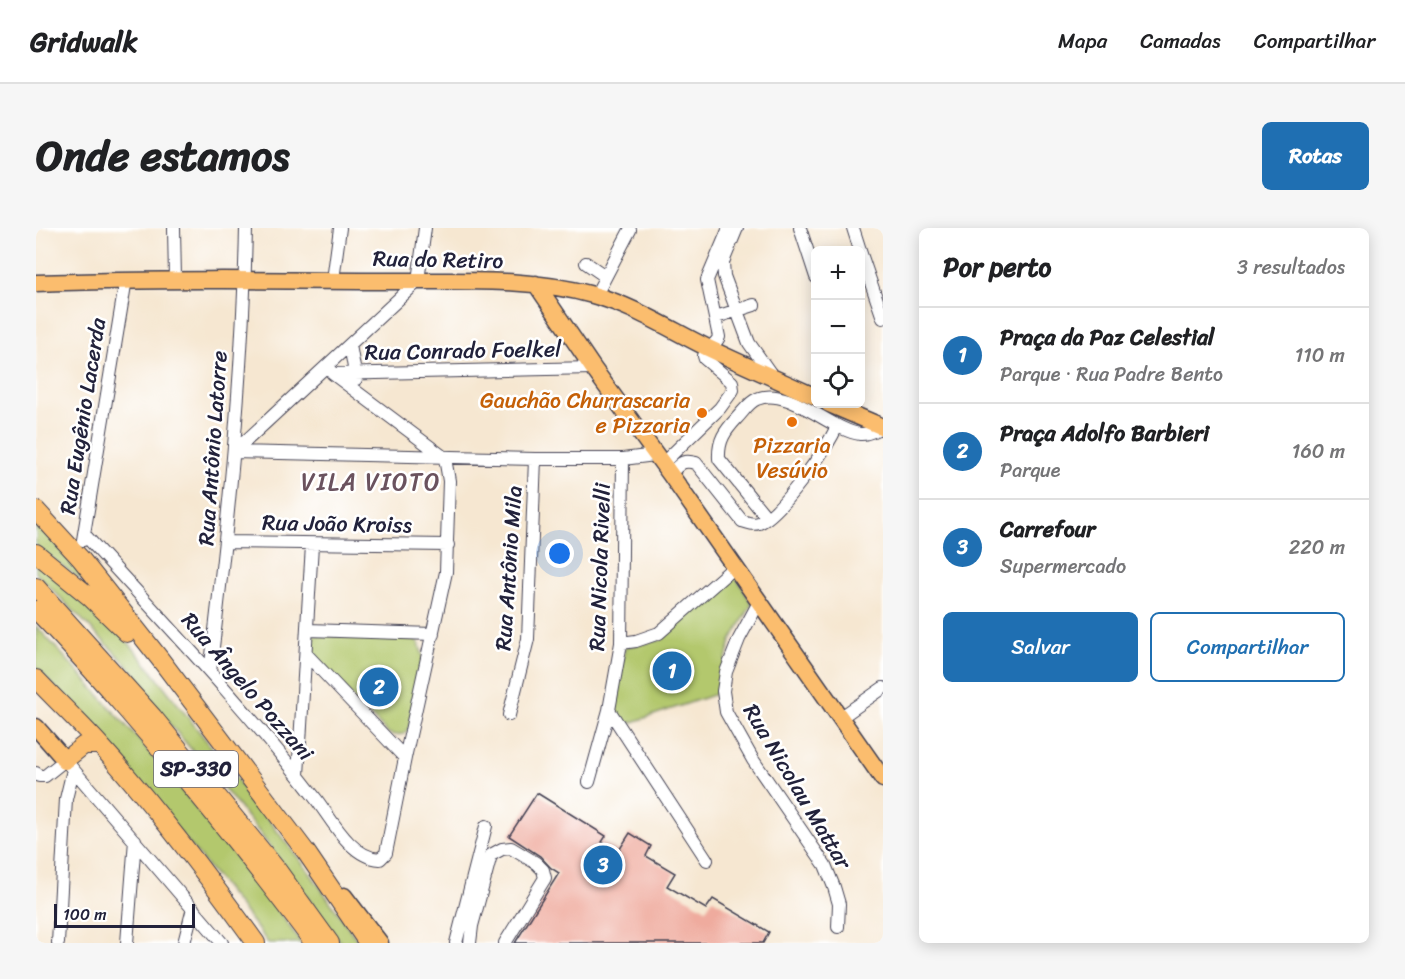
<!DOCTYPE html>
<html lang="pt">
<meta charset="utf-8">
<style>
body{margin:0;font-family:Sriracha,sans-serif;background:#f6f6f6;color:#202124}
.controls{position:absolute;right:18px;top:18px;display:grid;overflow:hidden;border-radius:9px;box-shadow:0 3px 15px #0003}
.controls button{width:54px;height:54px;display:grid;place-items:center;padding:0;border:0;border-bottom:2px solid #e0e0e0;background:#fff;color:#202124;font:30px sans-serif}
.scale{position:absolute;left:18px;bottom:15px;width:141px;box-sizing:border-box;padding-left:6px;border:3px solid #22223b;border-top:0;font-size:16px;line-height:21px;white-space:nowrap;color:#22223b;-webkit-text-stroke:4px #fff;paint-order:stroke}
.you{position:absolute;left:524px;top:326px;width:21px;height:21px;margin:-15px;border:4px solid #fff;border-radius:50%;background:#1a73e8;box-shadow:0 0 0 9px #1a73e833}
.badge{display:grid;place-items:center;width:39px;height:39px;border-radius:50%;background:#1f6fb2;color:#fff;font-size:20px;font-weight:700}
.pin{position:absolute;translate:-50% -50%;border:3px solid #fff;box-shadow:0 2px 6px #0006}
.list{margin:0;padding:0;list-style:none}
h2{display:flex;justify-content:space-between;align-items:center;height:78px;margin:0;padding:0 24px;font-size:26px}
h2 small{font-size:20px;font-weight:400;color:#757577}
.list li{display:grid;grid-template-columns:39px 1fr auto;gap:18px;align-items:center;box-sizing:border-box;height:96px;padding:0 24px;border-top:2px solid #e0e0e0}
.list b{display:block;font-size:22px;white-space:nowrap}
.list p{margin:0;font-size:20px;white-space:nowrap;color:#757577}
.list em{font-size:20px;font-style:normal;color:#757577}
.actions{display:flex;gap:12px;padding:18px 24px}
.actions a{flex:1;padding:14px 0;border:2px solid #1f6fb2;border-radius:9px;text-align:center;font-size:21px;color:#1f6fb2}
.actions .main{background:#1f6fb2;color:#fff}
.icon{flex:none;width:33px;height:33px;fill:none;stroke:currentColor;stroke-width:2;stroke-linecap:round;stroke-linejoin:round}
.map{position:relative;flex:none;width:847px;height:715px;overflow:hidden;border-radius:9px}
header{display:flex;align-items:center;gap:36px;box-sizing:border-box;height:84px;padding:0 30px;background:#fff;border-bottom:2px solid #e0e0e0}
header strong{font-size:28px}
nav{display:flex;gap:33px;margin-inline-start:auto;font-size:21px}
.intro{display:flex;align-items:center;justify-content:space-between;box-sizing:border-box;height:144px;padding:0 36px}
h1{margin:0;font-size:42px}
.button{padding:15px 27px;border-radius:9px;background:#1f6fb2;color:#fff;font-size:21px;font-weight:700}
main{display:flex;gap:36px;padding:0 36px}
aside{flex:1;background:#fff;border-radius:9px;box-shadow:0 3px 15px #0003}
.map>svg:first-child{display:block}
</style>
<header>
<strong>Gridwalk</strong>
<nav><a>Mapa</a><a>Camadas</a><a>Compartilhar</a></nav>
</header>
<div class="intro"><h1>Onde estamos</h1><a class="button">Rotas</a></div>
<main>
<div class="map">
<svg width="847" height="715" viewBox="0 0 847 715">
<rect width="100%" height="100%" fill="#fff"/>
<filter id="ink" filterUnits="userSpaceOnUse"><feTurbulence type="fractalNoise" baseFrequency=".0167" numOctaves="2"/><feDisplacementMap in="SourceGraphic" scale="12" xChannelSelector="R" yChannelSelector="G"/><feConvolveMatrix kernelMatrix="1 2 1 2 8 2 1 2 1" color-interpolation-filters="sRGB"/></filter>
<filter id="wash" filterUnits="userSpaceOnUse"><feTurbulence type="fractalNoise" baseFrequency=".008" numOctaves="4" result="noise"/><feDisplacementMap in="SourceGraphic" scale="24" xChannelSelector="R" yChannelSelector="G"/><feGaussianBlur stdDeviation="1.35" result="paint"/><feColorMatrix in="noise" values="0 0 0 0 0 0 0 0 0 0 0 0 0 0 0 0 0 1.4 0 .05"/><feComposite in="paint" operator="in"/></filter>
<g filter="url(#wash)">
<rect width="100%" height="100%" fill="#f6e7d1"/>
<path fill="#b3c86d" stroke="#6a7554" stroke-width="1.5" d="M0 291 60 362 0 319Z
M0 331 86 407 108 433 274 645 323 715H305L223 604 174 543 113 472 97 443 0 345Z
M697 344 716 376 695 413 680 466 588 497 578 478 589 419 625 412Z
M0 398C67 470 132 543 193 620 218 651 243 682 265 715H232C195 665 154 617 114 569 77 525 40 480 0 439Z
M274 407 378 410 383 415 387 429 373 500 368 506 358 507 352 505 273 426Z"/>
<g id="blocks">
<path fill="#efab9e" d="M501 565 570 608 566 614 582 624 594 605 615 618 610 628 639 645 631 658 670 681 677 671 733 704 727 715H479L523 645 515 640 504 628 473 608Z"/>
</g>
</g>
<g filter="url(#ink)">
<use href="#blocks" fill-opacity="0" stroke="#424052" stroke-width="1.5"/>
<g fill="none" stroke-linecap="round" stroke-linejoin="round">
<defs>
<path id="minor" d="M138 0 139 51
M701 0 687 34 688 48 713 115 737 149
M764 0 780 49
M817 0 824 22
M824 23 847 90
M550 35 569 48
M297 52 304 0
M560 67 594 2
M680 89 718 77
M314 117 320 151
M297 146 557 140
M198 224 499 231H587L619 227
M198 224 382 53 389 0
M626 236 684 180 697 162 696 154 669 131 668 128C671 119 680 117 683 109L671 52 693 0
M634 246C644 236 646 231 660 235L706 293C712 295 717 297 723 295 743 288 792 219 801 198
M731 290 683 231C682 212 689 203 701 190 707 184 713 174 721 171 751 157 796 203 824 206 832 207 839 202 846 199
M48 306C127 393 209 478 280 571 296 592 315 630 344 631L350 625 369 530 410 344 413 253 409 230 297 146 291 138
M47 312 90 51
M190 314 412 317
M723 374 703 411 690 444 687 463 690 484 717 532 789 637 798 659 803 676 802 699
M272 402 397 406
M585 415 600 413 623 405 698 339
M271 427 369 530
M174 444C192 296 207 149 210 0
M573 482 671 632
M473 487 492 411 499 231
M804 490 847 460
M0 545 3 548H9L29 532 186 715
M262 547 276 317
M553 554 573 482 585 415 587 231
M22 715 30 571 37 542
M91 715 99 612
M148 715 157 680
M420 715 450 598
M434 715 436 698 455 627 466 621 475 620 500 635 507 642 509 650 469 715"/>
<path id="major" d="M0 55C115 51 230 52 345 53 414 54 490 48 557 67 598 78 635 102 672 120 708 137 744 153 780 169
M500 56 557 140 634 246 847 551
M793 176 847 199
M0 499 29 532
M308 668 344 715"/>
<path id="highway" d="M0 282 45 331 124 431 270 624 332 715
M0 325 54 369 91 405
M0 359 117 489 242 643 294 715
M0 382C36 418 68 456 101 494 163 565 221 639 278 715
M0 451C21 473 43 494 64 517 120 579 171 647 220 715
M29 532 48 517H63"/>
</defs>
<use href="#minor" stroke="#424052" stroke-width="14"/>
<use href="#major" stroke="#424052" stroke-width="19"/>
<use href="#highway" stroke="#424052" stroke-width="20"/>
<use href="#minor" stroke="#fff" stroke-width="12"/>
<use href="#major" stroke="#fbbd6e" stroke-width="16"/>
<use href="#highway" stroke="#fbbd6e" stroke-width="18"/>
</g>
</g>
<g fill="#e8710a" stroke="#fff" stroke-width="2">
<circle cx="666" cy="185" r="6"/>
<circle cx="756" cy="194" r="6"/>
</g>
<g text-anchor="middle" stroke-width="5" stroke-linejoin="round" paint-order="stroke">
<rect fill="#fff" stroke="#646476" stroke-width="1.5" x="118" y="523" width="84" height="36" rx="4.5"/>
<g font-size="21" font-weight="bold" fill="#22223b">
<text x="160" y="548">SP-330</text>
</g>
<g font-size="22" fill="#22223b" stroke="#fff">
<text transform="translate(402 31) rotate(1)" y="8">Rua do Retiro</text>
<text transform="translate(427 122) rotate(-1)" y="8">Rua Conrado Foelkel</text>
<text transform="translate(46 188) rotate(-81)" y="8">Rua Eugênio Lacerda</text>
<text transform="translate(176 220) rotate(-86)" y="8">Rua Antônio Latorre</text>
<text transform="translate(301 295) rotate(1)" y="8">Rua João Kroiss</text>
<text transform="translate(563 339) rotate(-88)" y="8">Rua Nicola Rivelli</text>
<text transform="translate(472 340) rotate(-86)" y="8">Rua Antônio Mila</text>
<text transform="translate(212 458) rotate(49)" y="8">Rua Ângelo Pozzani</text>
<text transform="translate(762 558) rotate(59)" y="8">Rua Nicolau Mattar</text>
</g>
<g font-size="22" fill="#c56008" stroke="#fff" text-anchor="end">
<text x="654" y="180">Gauchão Churrascaria<tspan x="654" dy="25">e Pizzaria</tspan></text>
<text x="756" y="225" text-anchor="middle">Pizzaria<tspan x="756" dy="25">Vesúvio</tspan></text>
</g>
<g font-size="24" letter-spacing="1.5" fill="#6a525e" stroke="#fff">
<text x="335" y="262">VILA VIOTO</text>
</g>
</g>
</svg>
<div class="controls">
<button>+</button>
<button>−</button>
<button><svg class="icon" aria-label="locate" viewBox="0 0 24 24"><circle cx="12" cy="12" r="6"/><path d="M12 2v4M12 18v4M2 12h4M18 12h4"/></svg></button>
</div>
<div class="scale">100 m</div>
<div class="you"></div>
<div class="pin badge" style="left:636px;top:443px">1</div>
<div class="pin badge" style="left:343px;top:459px">2</div>
<div class="pin badge" style="left:567px;top:637px">3</div>
</div>
<aside>
<h2>Por perto<small>3 resultados</small></h2>
<ul class="list">
<li><span class="badge">1</span><div><b>Praça da Paz Celestial</b><p>Parque · Rua Padre Bento</p></div><em>110 m</em></li>
<li><span class="badge">2</span><div><b>Praça Adolfo Barbieri</b><p>Parque</p></div><em>160 m</em></li>
<li><span class="badge">3</span><div><b>Carrefour</b><p>Supermercado</p></div><em>220 m</em></li>
</ul>
<div class="actions"><a class="main">Salvar</a><a>Compartilhar</a></div>
</aside>
</main>
